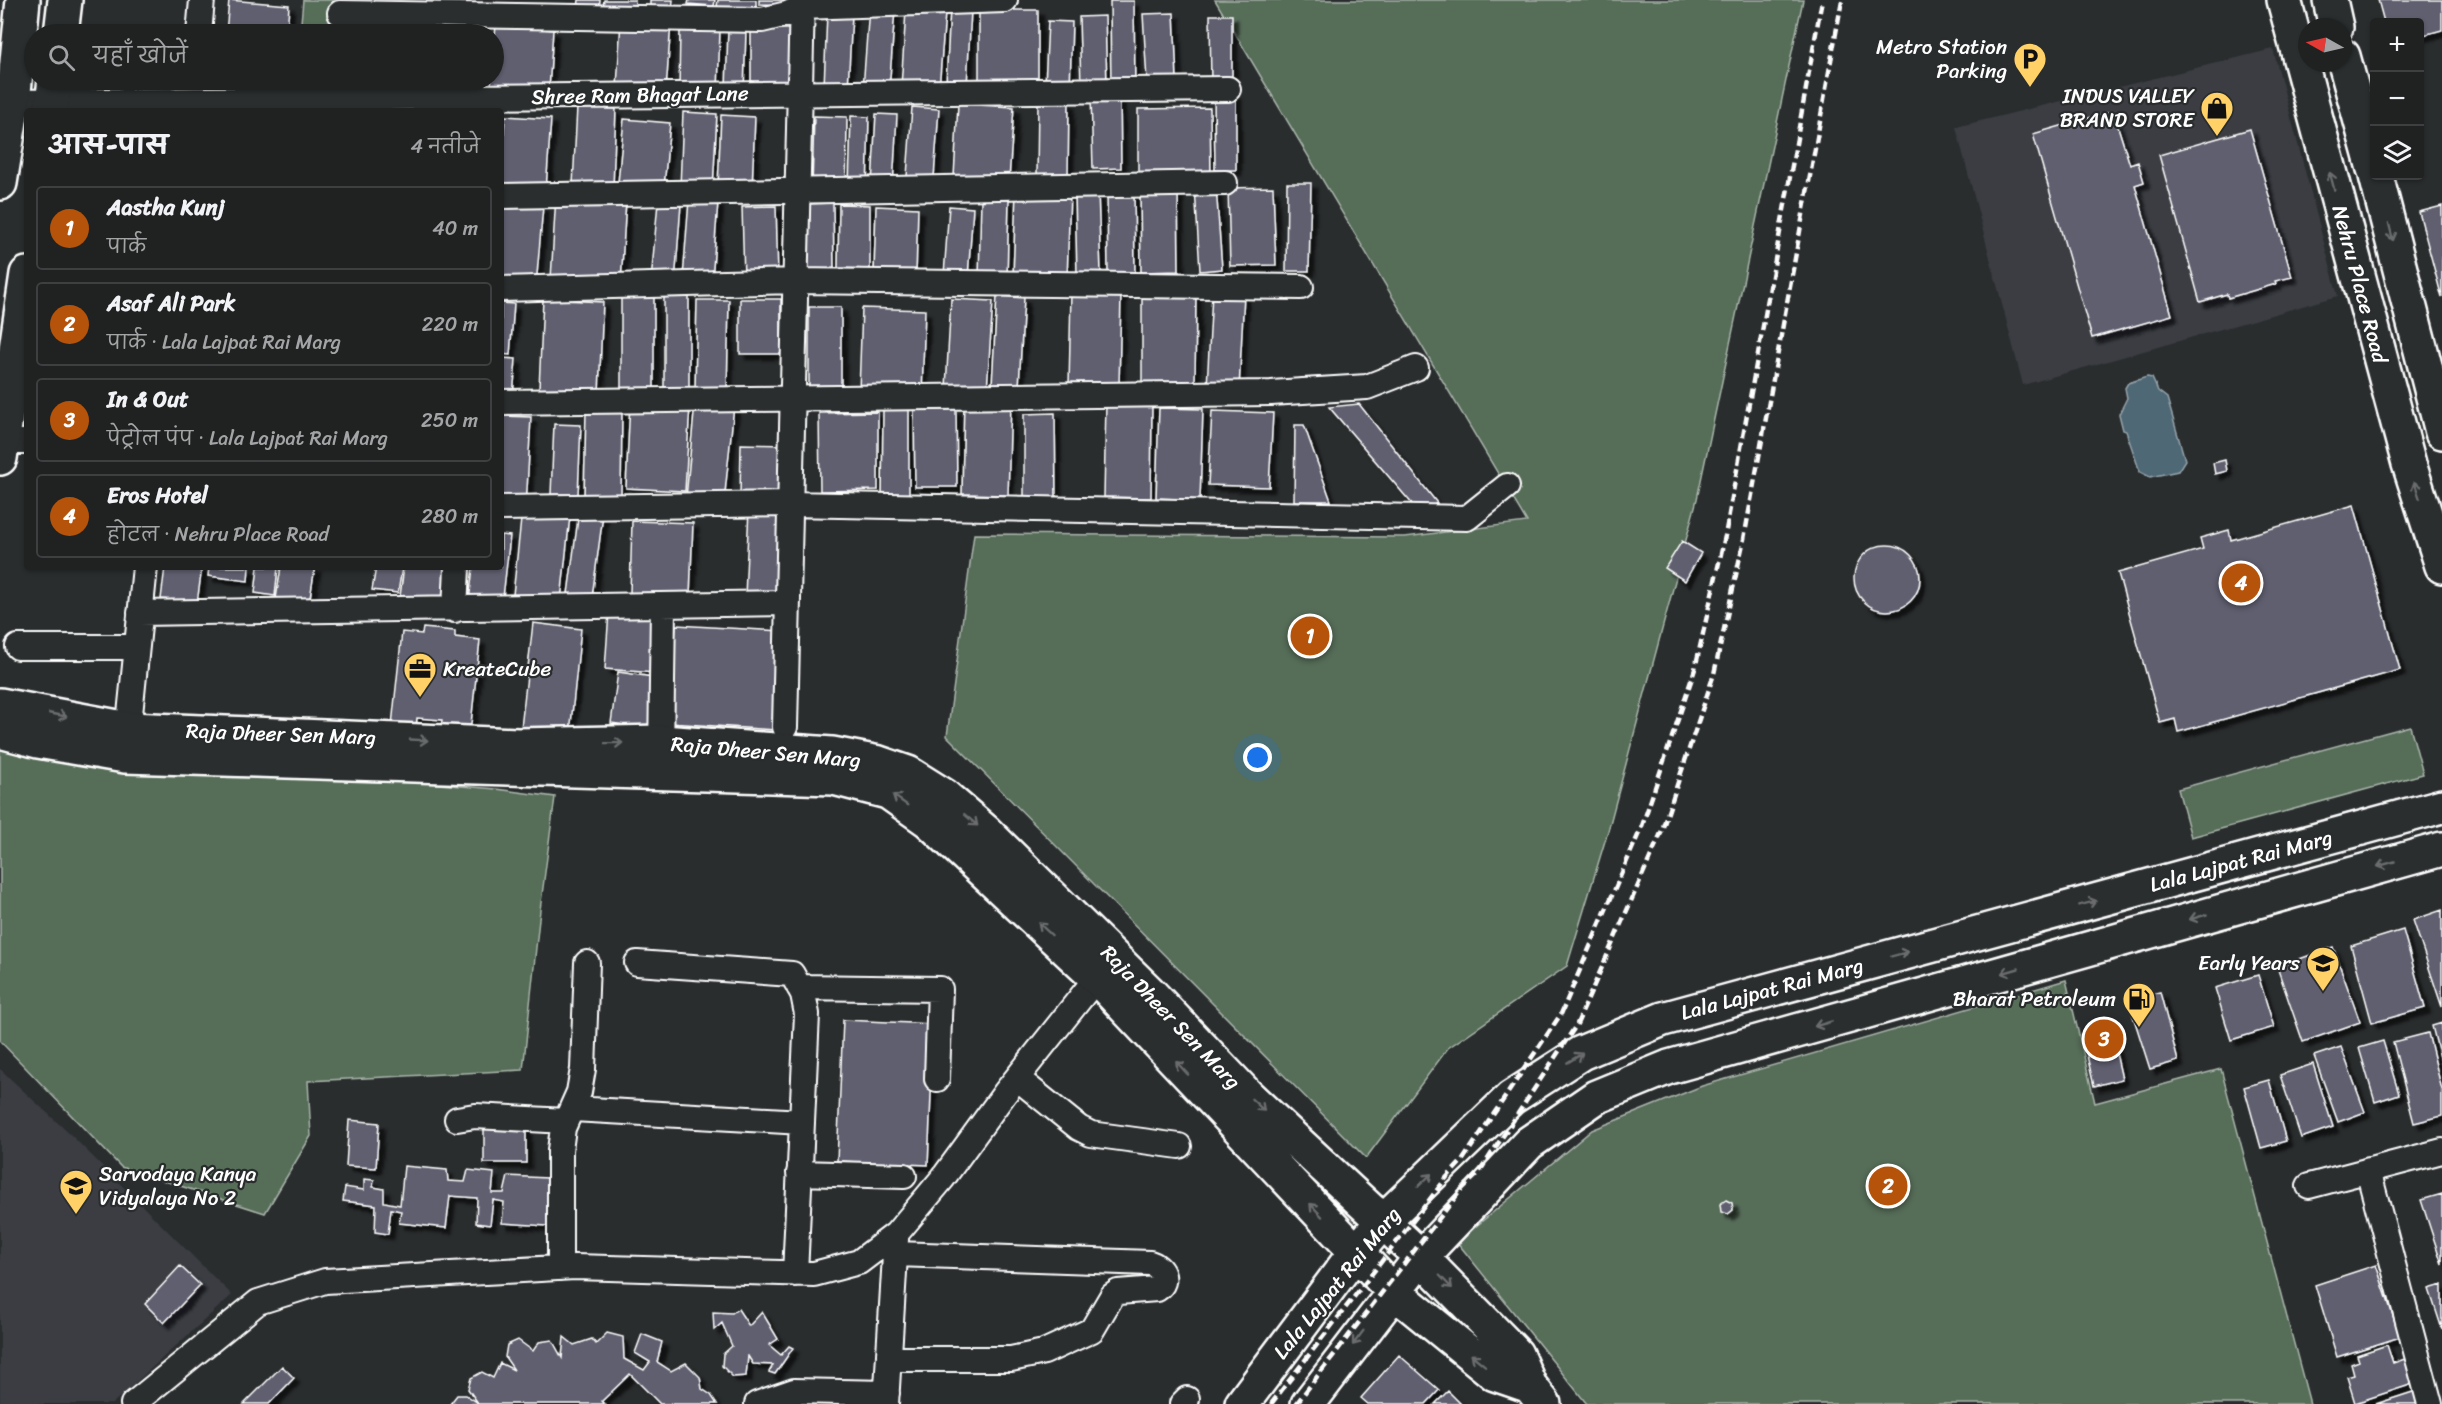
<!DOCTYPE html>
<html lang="hi">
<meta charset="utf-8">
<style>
body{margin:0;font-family:Sriracha,"Playpen Sans Deva",sans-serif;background:#282a2a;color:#f1f3f6}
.controls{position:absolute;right:18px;top:18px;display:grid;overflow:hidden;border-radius:6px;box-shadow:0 2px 4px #0004}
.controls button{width:54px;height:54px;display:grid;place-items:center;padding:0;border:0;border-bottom:2px solid #3d3f40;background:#202222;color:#f1f3f6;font:30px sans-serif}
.compass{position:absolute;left:2298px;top:18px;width:54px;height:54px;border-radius:50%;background:#202222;box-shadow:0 2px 4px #0004;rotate:278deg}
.you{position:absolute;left:1258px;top:758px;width:21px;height:21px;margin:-15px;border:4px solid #fff;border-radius:50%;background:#1a73e8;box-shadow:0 0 0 9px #1a73e833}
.badge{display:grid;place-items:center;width:39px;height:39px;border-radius:50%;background:#b45309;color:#fff;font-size:20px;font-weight:700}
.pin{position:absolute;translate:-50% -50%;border:3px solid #fff;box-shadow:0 2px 6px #0006}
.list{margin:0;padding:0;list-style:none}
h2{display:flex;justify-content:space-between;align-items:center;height:78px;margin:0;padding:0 24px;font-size:26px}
h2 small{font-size:20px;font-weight:400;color:#a2a4a5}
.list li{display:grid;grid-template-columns:39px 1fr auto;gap:18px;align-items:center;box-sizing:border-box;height:84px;margin:0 12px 12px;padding:0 12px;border:2px solid #3d3f40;border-radius:6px}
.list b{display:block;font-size:22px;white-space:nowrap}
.list p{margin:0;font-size:20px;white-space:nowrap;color:#a2a4a5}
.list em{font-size:20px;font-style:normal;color:#a2a4a5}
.icon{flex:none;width:33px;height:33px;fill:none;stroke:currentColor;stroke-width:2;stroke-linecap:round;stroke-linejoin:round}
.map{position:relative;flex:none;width:2442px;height:1404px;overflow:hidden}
.search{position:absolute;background:#202222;box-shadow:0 2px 4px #0004;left:24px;top:24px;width:480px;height:66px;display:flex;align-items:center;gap:15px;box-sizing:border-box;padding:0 21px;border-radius:33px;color:#a2a4a5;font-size:22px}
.panel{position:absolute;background:#202222;box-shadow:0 2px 4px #0004;left:24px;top:108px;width:480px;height:462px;border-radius:6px}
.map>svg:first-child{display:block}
</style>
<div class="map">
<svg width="2442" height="1404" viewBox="0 0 2442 1404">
<defs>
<filter id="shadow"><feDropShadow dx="5.5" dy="5.5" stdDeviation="1.5" flood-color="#0009"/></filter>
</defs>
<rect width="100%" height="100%" fill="#2a2d2e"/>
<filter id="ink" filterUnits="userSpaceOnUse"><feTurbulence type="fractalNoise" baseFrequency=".0167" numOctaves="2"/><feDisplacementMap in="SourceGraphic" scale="12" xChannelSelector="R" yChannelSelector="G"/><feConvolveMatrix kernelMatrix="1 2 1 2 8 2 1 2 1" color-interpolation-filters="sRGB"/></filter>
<g filter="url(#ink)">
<path fill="#3a3c42" d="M2273 49 2338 296 2023 385 1956 127Z
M0 1069 72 1136 232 1295 112 1404H0Z"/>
<path fill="#566d59" stroke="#aab6ac" stroke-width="1.5" d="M303 0H333L331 15 436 23V34H300Z
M1215 0H1803L1697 499 1608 831 1567 966 1448 1048 1366 1158 947 736 974 534 1405 537 1527 522Z
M296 80H437V97L295 99Z
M2410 726 2423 774 2191 837 2178 789Z
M0 746 496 789 555 797 540 910 523 1070 308 1081 311 1136 265 1213 121 1167 0 1041Z
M2066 980 2095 1103 2221 1069 2310 1404H1587L1457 1242 1592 1130 1702 1086Z"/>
<path fill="#4f6774" stroke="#95a4ac" stroke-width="1.5" d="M2147 377 2152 378 2158 391 2167 398 2185 460 2178 471 2150 477 2140 472 2126 431 2123 430 2119 414 2127 398 2125 388 2128 383Z"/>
<path fill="#5f5e6f" stroke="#fff" stroke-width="1.5" filter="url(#shadow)" d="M229 0 289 5 287 34 226 33Z
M579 0H600L599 11 578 8Z
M604 0H635L634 12 603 8Z
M650 0H673L672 11 650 9Z
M689 0H715L714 6 688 4Z
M718 0H756V7H717Z
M759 0H796V5L759 4Z
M2378 0H2442V30L2420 36V22H2384Z
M1110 1H1134L1135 90H1111Z
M869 7 895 9 889 91 863 89Z
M950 9 971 10 967 85 946 84Z
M979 10H1038V84H979Z
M906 11 945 13 939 89 901 87Z
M827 13 852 14 848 88 824 87Z
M1174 13 1177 80 1147 81 1143 14Z
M1210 15H1232V84L1211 85Z
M1105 16 1107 86 1081 87 1079 17Z
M621 20 671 23 666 90 617 87Z
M1048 21 1072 22 1070 87 1045 86Z
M496 25 553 30 549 90 491 86Z
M680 29 720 30 718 89 679 90Z
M751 29H795L794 92H751Z
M728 30 746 31 744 89H726Z
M222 80H289V89L222 84Z
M1236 94V170H1215L1214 95Z
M1091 95H1120L1121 168 1093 169Z
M1038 101 1069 102 1068 177H1037Z
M958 104 1014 107 1009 180 954 177Z
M577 107 616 109 613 187 573 185Z
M912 107 939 109 934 177 907 176Z
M1210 108 1211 181 1138 182V109Z
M2113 111 2130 165 2138 162 2144 182 2135 185 2172 315 2092 338 2033 134Z
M683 112 717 114 713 189 680 188Z
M876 114 897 115 893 186 872 185Z
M721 115 755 117 752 189 718 188Z
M505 116 551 119 546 189 501 185Z
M814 116 847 117 846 190 812 189Z
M851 116 869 117 867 189 849 188Z
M624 119 670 123 664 187 618 183Z
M2250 129 2292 277 2275 281 2276 284 2228 298 2227 294 2200 302 2159 155Z
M1287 183H1311L1309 271H1286Z
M1216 186 1222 269 1200 271 1195 187Z
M1273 187 1276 265 1230 266 1228 188Z
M1107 190H1134L1135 275H1108Z
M1178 190 1179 271 1141 272 1140 191Z
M1016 191 1070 192 1067 279 1013 278Z
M1098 192 1101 273 1077 274 1075 193Z
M556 195 626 200 621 283 551 279Z
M689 200 718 202 712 281 683 278Z
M981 200H1009L1007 278 979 277Z
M501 202 543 206 536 286 501 283Z
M658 202 681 204 675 283 651 281Z
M833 203 834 269H806L805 204Z
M839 204 870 205V269L838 268Z
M776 206 778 278 744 279 742 207Z
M876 206 918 208 916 275 874 273Z
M949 206 973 208 968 277 944 275Z
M2442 206V298L2419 212Z
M1071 292 1121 293 1119 387 1069 386Z
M1142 293 1196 294 1195 385H1142Z
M1212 293 1244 294 1239 389 1207 387Z
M621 295H654V390H621Z
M664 295H689V391H664Z
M997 296 1024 298 1019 386 992 385Z
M543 299 603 302 599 392 539 389Z
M740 299H781V354H740Z
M951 299 993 301 987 390 946 388Z
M697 300H729L727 391 695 390Z
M501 303 514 304 510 355 501 354Z
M809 307H841V396H809Z
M862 308 925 310 922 393 859 391Z
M501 358 516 359 513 397 501 396Z
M630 401 690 405 685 491 626 488Z
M964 401 1011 402 1008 495 962 494Z
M695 403 734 406 724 502 686 498Z
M1106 403 1152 404 1151 498 1104 497Z
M1359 404 1437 503 1420 513 1329 407Z
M1159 408 1203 409 1200 500 1156 498Z
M956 409 957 487H915L914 410Z
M883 410H909V504H882Z
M586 411H622L621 497H584Z
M1212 411 1273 413 1269 487 1208 485Z
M878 412V490L820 491 819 413Z
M1055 413 1056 502H1024V414Z
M501 416 531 417 526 508 501 506Z
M554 424 581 425 578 495 551 494Z
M1295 425H1304L1331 501H1294Z
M741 444 784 445 782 498 740 496Z
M2225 460 2227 471 2215 474 2213 463Z
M2354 505 2400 670 2178 732 2175 719 2160 723 2118 573 2203 549 2200 538 2229 530 2231 540Z
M749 509 785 511 781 598 745 596Z
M522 510 570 516 561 600 513 595Z
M579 511 603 515 592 597 568 594Z
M632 521 693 523 690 595 630 593Z
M501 535 510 536 502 606 469 602 473 567H501Z
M1682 541 1701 553 1685 581 1665 568Z
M1854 578a33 33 0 1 1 66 0a33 33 0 1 1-66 0Z
M165 567H202L197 603 161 599Z
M209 567H249L248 581 208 576Z
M258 567H278L275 596 255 593Z
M281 567H315L309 604 276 599Z
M376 567H402L398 593 372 590Z
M404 567H452L446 603 400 596Z
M609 612 659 616 655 673 605 669Z
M533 623 581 629 570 733 521 728Z
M676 625 782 631 776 730 670 723Z
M423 628 455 631V637L480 640 470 733 441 730 442 720 417 718 416 728 392 725 402 632 422 634Z
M618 672 660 678 654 729 611 723Z
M2442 910V1007L2413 920Z
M2403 930 2425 1008 2372 1023 2351 946Z
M2333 947 2360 1022 2303 1042 2277 967Z
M2258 975 2274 1027 2231 1040 2215 988Z
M2160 992 2178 1061 2150 1069 2128 1000Z
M843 1020 934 1024 928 1165 837 1161Z
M2442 1023V1065L2432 1026Z
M2110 1027 2122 1079 2094 1086 2082 1034Z
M2428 1033 2442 1090V1116L2414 1123 2393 1042Z
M2383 1041 2399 1094 2375 1102 2359 1048Z
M2341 1047 2365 1112 2338 1122 2314 1056Z
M2313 1064 2333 1127 2301 1138 2280 1075Z
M2269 1080 2286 1141 2261 1148 2244 1087Z
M349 1120 379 1123 376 1168 346 1166Z
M484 1123H526V1163H484Z
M404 1166 447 1170 448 1181 465 1182 468 1170 494 1173 492 1193H504L508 1176 547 1178V1226L502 1223 504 1202 493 1200 490 1225 476 1223 477 1198 450 1196 446 1228 399 1223 401 1211 391 1209 388 1234 375 1232 376 1205 343 1201 345 1187 364 1190V1179L374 1180 373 1187 384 1189V1202L400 1205Z
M2442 1194V1264L2421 1200Z
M1726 1200 1732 1203 1733 1210 1728 1214 1721 1212 1720 1204Z
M2376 1265 2400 1337 2337 1357 2315 1285Z
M180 1266 200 1285 164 1323 145 1304Z
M2442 1285V1329L2429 1289Z
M738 1309 749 1326 762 1312 778 1339 769 1345 781 1355 789 1346 793 1348 775 1374 769 1372 773 1365 753 1364 748 1356 746 1376 733 1377 722 1366 723 1354 732 1346 722 1323 714 1330 713 1312 732 1313Z
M607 1333 623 1337 624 1359 644 1370 650 1362 635 1353 642 1334 662 1342 657 1362 671 1371 686 1363 700 1377 702 1389 711 1395 717 1404H660L630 1374 602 1401 605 1404H450L457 1395H466L478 1403 468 1389 471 1378 482 1372 493 1378 500 1363 514 1370 505 1357 507 1345 518 1340 533 1351 539 1342 552 1340 562 1358 564 1337 574 1345 592 1339 596 1344Z
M2387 1345 2393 1363 2408 1358 2416 1383 2355 1403 2347 1377 2354 1375 2351 1364 2359 1361 2357 1355Z
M1399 1355 1439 1390 1426 1404H1368L1361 1398Z
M282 1366 294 1378 269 1404H244Z
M1448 1391 1461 1404H1435Z
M2416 1391 2420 1404H2376Z"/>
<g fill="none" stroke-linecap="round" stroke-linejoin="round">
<defs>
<path id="street" d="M340 13 762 20 787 14 802 7 1005 0
M199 34 202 0
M13 102 1228 89
M501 196 1225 183
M501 289 796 281 1301 287
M501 402 1271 393 1367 387 1416 368
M2 442H27
M501 508 790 504 1467 518 1507 486
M455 610 457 567
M140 613 788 603
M18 647H136
M785 727 802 0
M127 744 145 567
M661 757 663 606
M637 963 792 974 803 994 807 1014 795 1274
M799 987 940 989 937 1079
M1017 1078 1079 1128 1091 1134 1179 1146
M573 1109 802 1122
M457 1119 475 1116 566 1121
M2368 1170 2430 1404
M799 1173 904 1176
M2309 1186 2442 1151
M560 1268V1150L563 1128 579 1092 583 1069 587 963
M889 1359H1011L1044 1352 1092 1330 1112 1296 1118 1292 1157 1289C1170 1281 1161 1266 1150 1263L896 1254
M133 1404 258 1302 325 1281 575 1267 814 1274 859 1262 896 1234 943 1178 1005 1093 1106 966
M757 1404 794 1391 887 1393
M886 1404 896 1239
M1182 1404 1187 1399"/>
<path id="secondary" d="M2284 0 2409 464 2442 566
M2330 0 2336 27
M61 34 65 0
M2343 56 2374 169
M51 111 55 80
M2376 176 2442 432
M0 183 13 102 23 0
M0 458 27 274
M0 705 128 729 518 745 661 742 832 754 879 763 908 773 943 795 986 832 1149 992 1248 1096 1421 1257 1516 1354 1530 1386
M0 731 38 741 125 756 834 778 888 792 929 821 1097 978 1393 1291 1495 1374 1530 1386 1544 1404
M1242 1404 1349 1261 1383 1221 1511 1098 1581 1053 1663 1019 2442 806
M1308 1404 1421 1257 1529 1143 1596 1097 1669 1067 2442 849"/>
</defs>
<use href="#street" stroke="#fff" stroke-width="28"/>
<use href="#secondary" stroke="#fff" stroke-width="38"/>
<use href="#street" stroke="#2a2d2e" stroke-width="24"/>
<use href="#secondary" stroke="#2a2d2e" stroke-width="33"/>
<path stroke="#fff" stroke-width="4.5" stroke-dasharray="9 4.5" stroke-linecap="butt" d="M1271 1404 1447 1177 1462 1161 1561 1014 1642 826 1695 669 1725 536 1822 0
M1296 1404 1461 1190 1478 1174 1577 1024 1661 833 1714 674 1744 539 1842 0"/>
</g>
<defs><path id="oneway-shaft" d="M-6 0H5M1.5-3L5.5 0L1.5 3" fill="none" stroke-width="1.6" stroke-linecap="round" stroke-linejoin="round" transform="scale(1.5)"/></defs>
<g stroke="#6a6c6d">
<use href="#oneway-shaft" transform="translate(2332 181) rotate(-105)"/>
<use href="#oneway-shaft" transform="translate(2391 232) rotate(76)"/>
<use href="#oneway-shaft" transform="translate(2417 490) rotate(-108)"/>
<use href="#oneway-shaft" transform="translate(58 715) rotate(11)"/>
<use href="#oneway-shaft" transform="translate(419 740) rotate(3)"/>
<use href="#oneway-shaft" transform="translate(614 743) rotate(-1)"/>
<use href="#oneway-shaft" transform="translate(900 800) rotate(-145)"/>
<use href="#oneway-shaft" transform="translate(971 820) rotate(41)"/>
<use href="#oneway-shaft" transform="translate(2386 864) rotate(164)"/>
<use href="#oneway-shaft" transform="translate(2088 903) rotate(-15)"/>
<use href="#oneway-shaft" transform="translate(2198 917) rotate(164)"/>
<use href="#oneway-shaft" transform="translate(1045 929) rotate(-137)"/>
<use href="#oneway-shaft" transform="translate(1900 954) rotate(-15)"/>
<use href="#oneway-shaft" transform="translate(2010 971) rotate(164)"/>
<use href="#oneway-shaft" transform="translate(1823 1024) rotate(164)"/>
<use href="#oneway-shaft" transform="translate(1575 1058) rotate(-31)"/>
<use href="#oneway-shaft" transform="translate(1182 1068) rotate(-133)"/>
<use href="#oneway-shaft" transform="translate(1258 1105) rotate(43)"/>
<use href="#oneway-shaft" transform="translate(1425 1180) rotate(-44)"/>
<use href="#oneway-shaft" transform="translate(1316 1210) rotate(-133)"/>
<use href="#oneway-shaft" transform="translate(1446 1282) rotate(46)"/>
<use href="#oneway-shaft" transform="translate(1358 1338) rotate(127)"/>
<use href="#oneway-shaft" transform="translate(1478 1360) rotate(-141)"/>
</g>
</g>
<defs>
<symbol id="parking-pin" viewBox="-11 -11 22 30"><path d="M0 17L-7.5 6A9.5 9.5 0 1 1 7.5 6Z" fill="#ffd166" stroke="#2a2d2e"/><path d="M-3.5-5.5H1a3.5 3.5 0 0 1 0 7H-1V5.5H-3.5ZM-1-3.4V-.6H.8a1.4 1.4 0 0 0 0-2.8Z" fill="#111"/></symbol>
<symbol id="shop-pin" viewBox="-11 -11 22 30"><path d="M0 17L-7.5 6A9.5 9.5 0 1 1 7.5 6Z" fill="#ffd166" stroke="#2a2d2e"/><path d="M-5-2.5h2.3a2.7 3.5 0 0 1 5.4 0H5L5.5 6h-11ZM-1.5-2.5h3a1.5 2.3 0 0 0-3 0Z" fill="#111"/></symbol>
<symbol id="office-pin" viewBox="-11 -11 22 30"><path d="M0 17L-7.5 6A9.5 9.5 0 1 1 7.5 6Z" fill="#ffd166" stroke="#2a2d2e"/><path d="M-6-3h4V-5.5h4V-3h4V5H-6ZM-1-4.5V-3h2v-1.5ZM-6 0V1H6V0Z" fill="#111"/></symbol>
<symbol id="school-pin" viewBox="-11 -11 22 30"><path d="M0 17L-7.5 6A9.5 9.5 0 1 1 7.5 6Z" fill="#ffd166" stroke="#2a2d2e"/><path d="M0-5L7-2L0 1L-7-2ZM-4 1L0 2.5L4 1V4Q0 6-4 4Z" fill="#111"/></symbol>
<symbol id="fuel-pin" viewBox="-11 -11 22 30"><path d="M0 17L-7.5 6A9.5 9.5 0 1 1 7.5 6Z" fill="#ffd166" stroke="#2a2d2e"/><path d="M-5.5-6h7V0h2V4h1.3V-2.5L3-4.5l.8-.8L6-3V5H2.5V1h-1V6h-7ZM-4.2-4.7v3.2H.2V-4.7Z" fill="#111"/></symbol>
</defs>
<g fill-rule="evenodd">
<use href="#parking-pin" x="2011" y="40" width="38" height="52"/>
<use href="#shop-pin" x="2198" y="89" width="38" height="52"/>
<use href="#office-pin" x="401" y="650" width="38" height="52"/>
<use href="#school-pin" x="2304" y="944" width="38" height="52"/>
<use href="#fuel-pin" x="2120" y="980" width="38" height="52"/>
<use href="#school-pin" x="57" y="1167" width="38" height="52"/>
</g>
<g text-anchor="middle" stroke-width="4.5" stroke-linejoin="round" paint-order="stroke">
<g font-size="21" fill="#fff" stroke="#2a2d2e" text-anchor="end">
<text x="2007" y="54">Metro Station<tspan x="2007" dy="24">Parking</tspan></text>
<text x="2194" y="103">INDUS VALLEY<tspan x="2194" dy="24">BRAND STORE</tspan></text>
<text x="443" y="676" text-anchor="start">KreateCube</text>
<text x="2300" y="970">Early Years</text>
<text x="2116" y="1006">Bharat Petroleum</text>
<text x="99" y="1181" text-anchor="start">Sarvodaya Kanya<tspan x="99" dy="24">Vidyalaya No 2</tspan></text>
</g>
<g font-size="21" fill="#fff" stroke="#2a2d2e">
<text transform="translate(640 95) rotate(-1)" y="7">Shree Ram Bhagat Lane</text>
<text transform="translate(2360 284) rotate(75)" y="7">Nehru Place Road</text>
<text transform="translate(281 734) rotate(2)" y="7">Raja Dheer Sen Marg</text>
<text transform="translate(766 752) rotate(5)" y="7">Raja Dheer Sen Marg</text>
<text transform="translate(2241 861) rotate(-15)" y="7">Lala Lajpat Rai Marg</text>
<text transform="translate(1772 989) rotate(-15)" y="7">Lala Lajpat Rai Marg</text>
<text transform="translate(1171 1017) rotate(46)" y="7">Raja Dheer Sen Marg</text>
<text transform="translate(1337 1283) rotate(-51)" y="7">Lala Lajpat Rai Marg</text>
</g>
</g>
</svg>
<div class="controls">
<button>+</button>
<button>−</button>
<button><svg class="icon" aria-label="layers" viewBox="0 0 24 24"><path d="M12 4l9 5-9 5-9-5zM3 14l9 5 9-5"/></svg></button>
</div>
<svg class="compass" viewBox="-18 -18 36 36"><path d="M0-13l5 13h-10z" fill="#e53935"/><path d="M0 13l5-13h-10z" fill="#a2a4a5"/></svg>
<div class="you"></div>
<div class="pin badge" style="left:1310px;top:636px">1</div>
<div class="pin badge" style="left:1888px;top:1186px">2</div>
<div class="pin badge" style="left:2104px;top:1039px">3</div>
<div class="pin badge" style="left:2241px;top:583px">4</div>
<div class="search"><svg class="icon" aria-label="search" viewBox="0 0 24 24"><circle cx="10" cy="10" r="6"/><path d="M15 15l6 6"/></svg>यहाँ खोजें</div>
<section class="panel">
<h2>आस-पास<small>4 नतीजे</small></h2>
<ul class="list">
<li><span class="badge">1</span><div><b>Aastha Kunj</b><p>पार्क</p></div><em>40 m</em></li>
<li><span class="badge">2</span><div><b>Asaf Ali Park</b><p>पार्क · Lala Lajpat Rai Marg</p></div><em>220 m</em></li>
<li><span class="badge">3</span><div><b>In &amp; Out</b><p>पेट्रोल पंप · Lala Lajpat Rai Marg</p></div><em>250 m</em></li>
<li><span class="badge">4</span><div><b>Eros Hotel</b><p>होटल · Nehru Place Road</p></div><em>280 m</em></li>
</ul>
</section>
</div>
